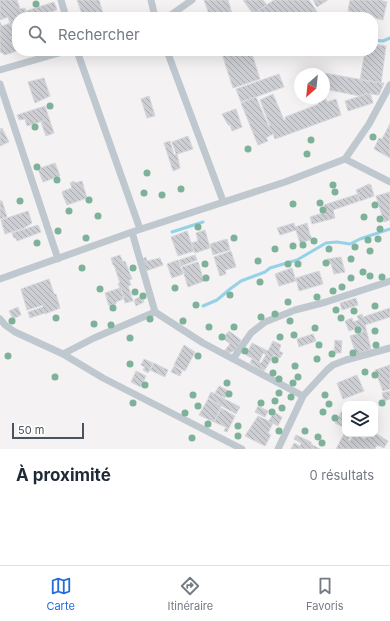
<!DOCTYPE html>
<html lang="fr">
<meta charset="utf-8">
<style>
body{margin:0;font-family:Inter,sans-serif;background:#f2f2f3;color:#1f2937}
.controls{position:absolute;right:12px;bottom:12px;display:grid;overflow:hidden;border-radius:8px;box-shadow:0 4px 16px #0002}
.controls button{width:36px;height:36px;display:grid;place-items:center;padding:0;border:0;border-bottom:1px solid #e0e1e3;background:#fff;color:#1f2937;font:20px sans-serif}
.compass{position:absolute;left:294px;top:68px;width:36px;height:36px;border-radius:50%;background:#fff;box-shadow:0 4px 16px #0002;rotate:207deg}
.scale{position:absolute;left:12px;bottom:10px;width:72px;box-sizing:border-box;padding-left:4px;border:2px solid #4a545e;border-top:0;font-size:11px;line-height:14px;white-space:nowrap;color:#4a545e;-webkit-text-stroke:3px #fff;paint-order:stroke}
.list{margin:0;padding:0;list-style:none}
h2{display:flex;justify-content:space-between;align-items:center;height:52px;margin:0;padding:0 16px;font-size:17px}
h2 small{font-size:13px;font-weight:400;color:#747a83}
.icon{flex:none;width:22px;height:22px;fill:none;stroke:currentColor;stroke-width:2;stroke-linecap:round;stroke-linejoin:round}
.map{position:relative;flex:none;width:390px;height:449px;overflow:hidden}
.search{position:absolute;background:#fff;box-shadow:0 4px 16px #0002;left:12px;right:12px;top:12px;height:44px;display:flex;align-items:center;gap:10px;box-sizing:border-box;padding:0 14px;border-radius:16px;color:#747a83;font-size:15px}
.sheet{height:116px;background:#fff}
nav{display:flex;justify-content:space-around;align-items:center;box-sizing:border-box;height:56px;border-top:1px solid #e0e1e3;background:#fff;font-size:11px;color:#747a83}
nav a{display:grid;justify-items:center;gap:2px}
nav .on{color:#266bda}
.map>svg:first-child{display:block}
</style>
<div class="map">
<svg width="390" height="449" viewBox="0 0 390 449">
<defs>
<pattern id="building-back-hatch" width="6" height="6" patternUnits="userSpaceOnUse"><rect width="6" height="6" fill="#ccced3"/><path d="M-1 5l2 2M0 0l6 6M5-1l2 2" fill="none" stroke="#a8aaae"/></pattern>
</defs>
<rect width="100%" height="100%" fill="#f4f2f2"/>
<g fill="none" stroke-linecap="round" stroke-linejoin="round">
<path stroke="#94d2e7" stroke-width="3" d="M373 40 383 41 390 38
M172 232 203 222
M203 306 217 300 230 289 241 281 265 272 270 268 297 260 326 243 337 242 350 244 360 239 390 229"/>
</g>
<path fill="url(#building-back-hatch)" stroke="#d6d8dc" d="M0 0H17L20 9 25 8 26 11 54 2 57 10 37 17H17V23L11 25 8 17 0 20Z
M77 0H99L104 17H83Z
M204 0H228L233 17H210Z
M243 0H263L267 5 253 14Z
M274 0H309L320 16 286 17 283 12 275 17H255L253 14Z
M313 0H328L317 7Z
M350 0H380L387 2 383 20 348 11Z
M0 22 2 26 11 23 17 43V51L5 55 0 52Z
M373 44 386 46 381 83 360 80 365 51H373Z
M221 51H251L260 79 233 88Z
M318 72 381 83H384L379 95 371 94 370 93 360 96 324 89V74H318Z
M279 74 284 87 241 102 236 89Z
M44 78 50 96 35 103 28 82Z
M370 93 373 103 348 111 345 101Z
M273 94 284 120H286L285 117 319 104 317 101 326 99 327 102 336 99 341 115 275 139 273 134 266 138 268 141 258 145 241 103 256 97 269 127 270 126 260 100Z
M149 96 155 116 147 118 141 99Z
M45 106 54 133 46 136 41 122 46 120 27 126 25 119 19 120 17 115Z
M236 109 242 127 232 131 230 125H228L222 114Z
M390 124V158L374 149 379 138 382 139Z
M2 128 9 142 0 146V129Z
M188 136 193 149 177 154 180 168 173 171 164 143 170 141 174 155 176 154 172 142Z
M55 163 60 176 43 182 38 169Z
M74 181 75 183 82 181 87 198 67 205 62 193 63 191 72 188 70 183Z
M369 184 371 185 374 196 360 201 356 190Z
M390 192V220L384 222 376 196Z
M358 194 359 201 333 210 335 218 312 224 310 217 326 212 324 205Z
M0 201H2L7 217 0 219Z
M28 211 32 223 24 228 5 234 1 220Z
M294 223 295 227 307 223 310 235 313 239 300 243 296 230 280 235 277 228Z
M38 225 41 232 17 241 16 238H14L12 233Z
M205 230 210 248 195 253 191 243 198 241 196 233Z
M187 231 194 251 178 256 171 237Z
M227 239 230 250 213 255 210 244Z
M231 251 236 267 225 270 226 274 220 276 214 257Z
M120 255 123 262 125 261 132 279 129 280 131 285 128 286 133 301 125 303 121 288 123 299 116 302V304L109 306 105 293 120 288 118 283H120L114 265H113L111 258Z
M195 255 197 260 181 266 179 260Z
M146 257 147 261 160 258 163 265 146 271 142 259Z
M341 257 345 272 334 274 331 264 328 263 327 259Z
M178 260 183 274 172 278 167 264Z
M198 262 204 281 188 287 182 267Z
M292 268 296 281 279 286 275 274Z
M319 271 323 284 299 291 296 278Z
M49 279 54 294H56L60 308 45 314V313L30 318 28 312 43 307V305L27 310 21 289Z
M141 296 144 302 136 306 134 300Z
M356 298 358 305 342 310 340 303Z
M18 307 21 315 13 319 9 311Z
M390 308V317L365 325 371 349 356 354 350 336 363 332 361 327 349 331 345 321 352 318 353 322 359 320 357 316 362 314 363 317Z
M229 331 241 340 236 350 229 353 224 351 230 344 223 338Z
M313 334 316 341 299 347 297 339Z
M335 340 342 341 341 353H334Z
M273 341 281 345 279 351 283 353 280 358 274 355 264 371 250 363 252 359 261 363 266 355 263 353 259 362 246 355 252 343 268 351Z
M184 345 195 352 185 371 174 365Z
M144 359 153 363 148 373 143 370 145 367 141 365Z
M154 363 168 370 165 377 150 370Z
M390 365V389L383 391 375 370Z
M174 366 182 371 180 376 171 372Z
M136 371 146 376 141 387 131 382Z
M357 375 364 391 343 399 337 383Z
M219 386 229 391 225 398 215 393Z
M390 391V399L384 401 382 393Z
M211 392 240 407 236 414 208 398Z
M208 399 221 406 214 422 199 415Z
M258 406 268 411 265 417 255 412Z
M221 408 235 416 227 432 224 431 226 427 214 422Z
M342 411 345 412V428L335 423Z
M274 412 282 417 278 426 269 421Z
M258 416 273 423 268 433 271 435 265 446 245 436Z
M345 432V434H352L348 440 350 441 354 434 365 439 368 434 375 433 388 441 384 448 377 445 375 449H336Z
M296 435 311 442V444L320 449H291L294 443 300 446 301 443 294 439Z"/>
<g fill="none" stroke-linecap="round" stroke-linejoin="round">
<path stroke="#c0c8cf" stroke-width="7" d="M61 0 66 17
M151 0 155 17
M168 17 192 0
M77 51 140 229
M167 51 223 201
M0 70 66 51
M0 84 58 259
M345 159 390 182
M132 232 155 312 203 343 303 396
M0 279 132 232 285 182 345 159 369 124 390 85
M0 319 5 325 15 332 63 354 103 378 242 449
M63 354 94 338 155 312
M233 359 251 333 265 322 295 310 326 302 390 281
M278 449 303 396 327 370 333 365 346 360 390 348"/>
</g>
<g fill="#7eb19a">
<circle cx="36" cy="4" r="3.5"/>
<circle cx="50" cy="106" r="3.5"/>
<circle cx="35" cy="127" r="3.5"/>
<circle cx="373" cy="137" r="3.5"/>
<circle cx="311" cy="140" r="3.5"/>
<circle cx="248" cy="149" r="3.5"/>
<circle cx="307" cy="154" r="3.5"/>
<circle cx="37" cy="167" r="3.5"/>
<circle cx="147" cy="173" r="3.5"/>
<circle cx="57" cy="180" r="3.5"/>
<circle cx="333" cy="185" r="3.5"/>
<circle cx="181" cy="189" r="3.5"/>
<circle cx="335" cy="192" r="3.5"/>
<circle cx="144" cy="193" r="3.5"/>
<circle cx="162" cy="195" r="3.5"/>
<circle cx="89" cy="200" r="3.5"/>
<circle cx="20" cy="201" r="3.5"/>
<circle cx="320" cy="203" r="3.5"/>
<circle cx="293" cy="204" r="3.5"/>
<circle cx="375" cy="205" r="3.5"/>
<circle cx="323" cy="210" r="3.5"/>
<circle cx="69" cy="211" r="3.5"/>
<circle cx="98" cy="216" r="3.5"/>
<circle cx="364" cy="217" r="3.5"/>
<circle cx="380" cy="219" r="3.5"/>
<circle cx="198" cy="227" r="3.5"/>
<circle cx="380" cy="229" r="3.5"/>
<circle cx="58" cy="231" r="3.5"/>
<circle cx="86" cy="238" r="3.5"/>
<circle cx="234" cy="238" r="3.5"/>
<circle cx="378" cy="239" r="3.5"/>
<circle cx="368" cy="240" r="3.5"/>
<circle cx="314" cy="241" r="3.5"/>
<circle cx="37" cy="243" r="3.5"/>
<circle cx="303" cy="245" r="3.5"/>
<circle cx="293" cy="246" r="3.5"/>
<circle cx="355" cy="247" r="3.5"/>
<circle cx="275" cy="249" r="3.5"/>
<circle cx="329" cy="249" r="3.5"/>
<circle cx="370" cy="251" r="3.5"/>
<circle cx="351" cy="259" r="3.5"/>
<circle cx="258" cy="261" r="3.5"/>
<circle cx="326" cy="263" r="3.5"/>
<circle cx="205" cy="264" r="3.5"/>
<circle cx="288" cy="264" r="3.5"/>
<circle cx="298" cy="264" r="3.5"/>
<circle cx="82" cy="268" r="3.5"/>
<circle cx="133" cy="268" r="3.5"/>
<circle cx="363" cy="272" r="3.5"/>
<circle cx="370" cy="276" r="3.5"/>
<circle cx="382" cy="277" r="3.5"/>
<circle cx="206" cy="278" r="3.5"/>
<circle cx="351" cy="278" r="3.5"/>
<circle cx="260" cy="282" r="3.5"/>
<circle cx="342" cy="287" r="3.5"/>
<circle cx="175" cy="288" r="3.5"/>
<circle cx="100" cy="289" r="3.5"/>
<circle cx="333" cy="291" r="3.5"/>
<circle cx="135" cy="292" r="3.5"/>
<circle cx="230" cy="295" r="3.5"/>
<circle cx="143" cy="296" r="3.5"/>
<circle cx="317" cy="297" r="3.5"/>
<circle cx="288" cy="302" r="3.5"/>
<circle cx="196" cy="305" r="3.5"/>
<circle cx="375" cy="306" r="3.5"/>
<circle cx="113" cy="308" r="3.5"/>
<circle cx="336" cy="310" r="3.5"/>
<circle cx="354" cy="311" r="3.5"/>
<circle cx="275" cy="314" r="3.5"/>
<circle cx="261" cy="317" r="3.5"/>
<circle cx="56" cy="318" r="3.5"/>
<circle cx="341" cy="318" r="3.5"/>
<circle cx="150" cy="319" r="3.5"/>
<circle cx="12" cy="321" r="3.5"/>
<circle cx="183" cy="321" r="3.5"/>
<circle cx="290" cy="321" r="3.5"/>
<circle cx="94" cy="324" r="3.5"/>
<circle cx="111" cy="325" r="3.5"/>
<circle cx="209" cy="327" r="3.5"/>
<circle cx="234" cy="327" r="3.5"/>
<circle cx="315" cy="328" r="3.5"/>
<circle cx="358" cy="330" r="3.5"/>
<circle cx="375" cy="331" r="3.5"/>
<circle cx="294" cy="335" r="3.5"/>
<circle cx="222" cy="337" r="3.5"/>
<circle cx="280" cy="337" r="3.5"/>
<circle cx="130" cy="338" r="3.5"/>
<circle cx="319" cy="345" r="3.5"/>
<circle cx="376" cy="345" r="3.5"/>
<circle cx="245" cy="351" r="3.5"/>
<circle cx="353" cy="353" r="3.5"/>
<circle cx="332" cy="354" r="3.5"/>
<circle cx="8" cy="356" r="3.5"/>
<circle cx="198" cy="356" r="3.5"/>
<circle cx="317" cy="359" r="3.5"/>
<circle cx="275" cy="360" r="3.5"/>
<circle cx="130" cy="364" r="3.5"/>
<circle cx="295" cy="366" r="3.5"/>
<circle cx="365" cy="372" r="3.5"/>
<circle cx="273" cy="373" r="3.5"/>
<circle cx="375" cy="375" r="3.5"/>
<circle cx="55" cy="377" r="3.5"/>
<circle cx="298" cy="377" r="3.5"/>
<circle cx="279" cy="379" r="3.5"/>
<circle cx="227" cy="383" r="3.5"/>
<circle cx="293" cy="383" r="3.5"/>
<circle cx="145" cy="385" r="3.5"/>
<circle cx="279" cy="393" r="3.5"/>
<circle cx="229" cy="394" r="3.5"/>
<circle cx="193" cy="395" r="3.5"/>
<circle cx="325" cy="395" r="3.5"/>
<circle cx="291" cy="397" r="3.5"/>
<circle cx="275" cy="401" r="3.5"/>
<circle cx="133" cy="403" r="3.5"/>
<circle cx="261" cy="403" r="3.5"/>
<circle cx="382" cy="403" r="3.5"/>
<circle cx="329" cy="404" r="3.5"/>
<circle cx="198" cy="406" r="3.5"/>
<circle cx="282" cy="408" r="3.5"/>
<circle cx="272" cy="412" r="3.5"/>
<circle cx="323" cy="412" r="3.5"/>
<circle cx="185" cy="413" r="3.5"/>
<circle cx="335" cy="418" r="3.5"/>
<circle cx="208" cy="424" r="3.5"/>
<circle cx="238" cy="426" r="3.5"/>
<circle cx="279" cy="431" r="3.5"/>
<circle cx="305" cy="431" r="3.5"/>
<circle cx="238" cy="436" r="3.5"/>
<circle cx="318" cy="437" r="3.5"/>
<circle cx="192" cy="438" r="3.5"/>
<circle cx="322" cy="443" r="3.5"/>
</g>
</svg>
<div class="controls">
<button><svg class="icon" aria-label="layers" viewBox="0 0 24 24"><path d="M12 4l9 5-9 5-9-5zM3 14l9 5 9-5"/></svg></button>
</div>
<svg class="compass" viewBox="-18 -18 36 36"><path d="M0-13l5 13h-10z" fill="#e53935"/><path d="M0 13l5-13h-10z" fill="#747a83"/></svg>
<div class="scale">50 m</div>
<div class="search"><svg class="icon" aria-label="search" viewBox="0 0 24 24"><circle cx="10" cy="10" r="6"/><path d="M15 15l6 6"/></svg>Rechercher</div>
</div>
<section class="sheet">
<h2>À proximité<small>0 résultats</small></h2>
<ul class="list">
</ul>
</section>
<nav>
<a class="on"><svg class="icon" aria-label="map" viewBox="0 0 24 24"><path d="M3 6l6-2 6 2 6-2v14l-6 2-6-2-6 2zM9 4v14M15 6v14"/></svg>Carte</a>
<a><svg class="icon" aria-label="directions" viewBox="0 0 24 24"><path d="M12 3l9 9-9 9-9-9zM9 14v-3h6M13 9l2 2-2 2"/></svg>Itinéraire</a>
<a><svg class="icon" aria-label="saved" viewBox="0 0 24 24"><path d="M7 4h10v16l-5-4-5 4z"/></svg>Favoris</a>
</nav>
